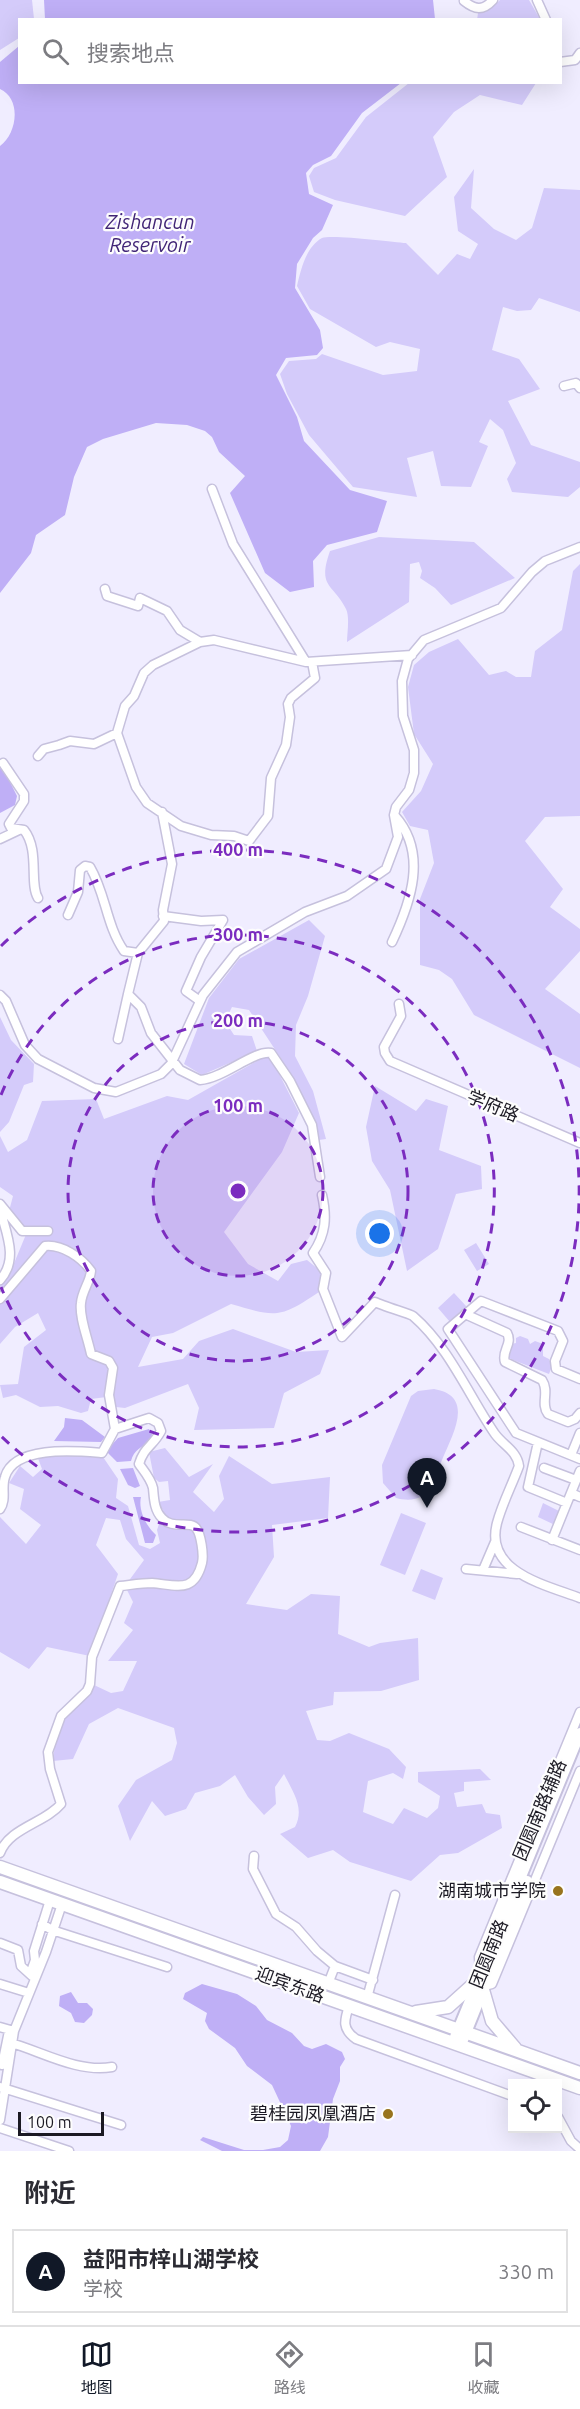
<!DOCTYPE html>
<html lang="zh">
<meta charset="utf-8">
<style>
body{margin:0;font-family:Ubuntu,"Noto Sans SC",sans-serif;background:#f7f7f7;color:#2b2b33}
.controls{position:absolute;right:18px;bottom:18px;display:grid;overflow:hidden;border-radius:0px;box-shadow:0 6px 24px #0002}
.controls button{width:54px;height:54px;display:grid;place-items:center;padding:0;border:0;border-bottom:2px solid #e1e1e2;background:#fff;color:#2b2b33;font:30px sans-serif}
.scale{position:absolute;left:18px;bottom:15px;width:86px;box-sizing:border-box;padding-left:6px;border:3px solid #1b1923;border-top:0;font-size:16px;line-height:21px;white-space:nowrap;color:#1b1923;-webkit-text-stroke:4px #fdfdfd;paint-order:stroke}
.you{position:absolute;left:380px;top:1234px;width:21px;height:21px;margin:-15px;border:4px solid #fff;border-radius:50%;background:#1a73e8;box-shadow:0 0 0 9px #1a73e833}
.badge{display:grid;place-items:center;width:39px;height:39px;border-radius:50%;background:#111827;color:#fff;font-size:20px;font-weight:700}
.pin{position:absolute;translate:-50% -50px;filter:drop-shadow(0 2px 3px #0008)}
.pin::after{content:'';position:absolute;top:32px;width:21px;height:18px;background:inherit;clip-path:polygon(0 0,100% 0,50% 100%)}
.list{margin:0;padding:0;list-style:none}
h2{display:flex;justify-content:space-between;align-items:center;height:78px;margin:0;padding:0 24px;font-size:26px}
h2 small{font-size:20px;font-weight:400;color:#7c7c81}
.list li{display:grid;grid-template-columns:39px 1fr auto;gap:18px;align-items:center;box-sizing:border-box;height:84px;margin:0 12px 12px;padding:0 12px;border:2px solid #e1e1e2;border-radius:0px}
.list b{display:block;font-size:22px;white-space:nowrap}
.list p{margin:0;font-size:20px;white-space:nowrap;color:#7c7c81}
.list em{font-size:20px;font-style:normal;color:#7c7c81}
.icon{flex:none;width:33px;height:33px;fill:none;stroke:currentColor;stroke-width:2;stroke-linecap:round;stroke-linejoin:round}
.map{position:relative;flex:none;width:580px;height:2151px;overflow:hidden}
.search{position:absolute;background:#fff;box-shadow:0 6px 24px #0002;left:18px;right:18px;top:18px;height:66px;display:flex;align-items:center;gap:15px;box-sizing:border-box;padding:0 21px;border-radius:0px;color:#7c7c81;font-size:22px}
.sheet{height:174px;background:#fff}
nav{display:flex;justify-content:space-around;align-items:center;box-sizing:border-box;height:84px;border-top:2px solid #e1e1e2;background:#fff;font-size:16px;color:#7c7c81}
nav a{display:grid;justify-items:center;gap:3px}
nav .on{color:#111827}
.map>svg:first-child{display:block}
</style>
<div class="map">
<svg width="580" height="2151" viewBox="0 0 580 2151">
<rect width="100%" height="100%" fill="#f0edff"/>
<path fill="#d4cbfa" d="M0 0H32L34 19 20 20 19 38 0 50Z
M500 0H529L540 19 477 20 478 13 492 8Z
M409 83H536L522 105 480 95 454 112 433 137 447 177 405 216 335 200 314 192 309 176 314 168 336 158 366 117Z
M474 169 471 208 494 229 516 240 532 228 544 188 580 190V312L539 298 531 310 517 311 503 307 492 350 519 359 540 389 508 401 531 445 580 462V487L568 497 512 492 507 479 516 463 503 430 490 419 479 442 488 446 471 487 441 486 433 451 407 458 417 497 353 487 309 435 287 394 280 374 289 361 316 359 322 354 383 375 417 371 420 349 390 342 376 347 310 309 297 286C301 269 306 247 322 238 331 234 392 242 406 243L438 275 457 254 470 259 478 244 458 231 454 197Z
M379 537 474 542 515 578 451 605 435 588 420 578 422 571 419 562 410 564 409 602 347 642C347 633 350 617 346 609 333 583 317 588 330 551Z
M580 564V816L545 817 525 841 563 889 550 907 580 929V951L545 989 580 1014V1068L474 1015 452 979 439 970 420 965V899L434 863 428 830 410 826 402 812 421 791 433 764 414 734 408 687 414 665 429 652 458 639 489 675 506 671 516 677H531L535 651 562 630 573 571Z
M309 920 325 936 308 996 296 1025 295 1056 313 1091 326 1139 319 1140 295 1080 249 1010 232 1007 225 1021 234 1035 252 1036 257 1051 202 1075 184 1064 209 998 239 959Z
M0 1017 11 1040 34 1064 33 1082 24 1085 9 1122 0 1132Z
M269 1054 299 1113 282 1152 224 1232 248 1264 278 1281 291 1264 307 1260 323 1273 319 1292C279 1319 276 1317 231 1304L173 1333 152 1337 138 1367 183 1359 199 1341 233 1329 296 1352 329 1350 320 1374 284 1393 274 1428 194 1430 199 1408 188 1384 125 1408 116 1407 114 1396 91 1399 88 1411 81 1413 58 1406 40 1407 16 1395 3 1398 0 1385 18 1384 24 1347 46 1330 38 1313 15 1327 0 1344V1282L10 1273 27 1232 8 1215 13 1196 0 1187V1136L8 1152 27 1140 42 1101 96 1099 104 1119 167 1096 188 1100Z
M375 1086 416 1111 426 1099 448 1106 439 1150 481 1166 482 1189 456 1194 438 1249 407 1271 390 1190 372 1161 366 1127Z
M476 1243 489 1264 477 1271 464 1250Z
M454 1293 467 1307 450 1322 438 1308Z
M520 1336 528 1339 530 1344 535 1341 543 1344V1356L549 1359 552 1366 549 1374 508 1358 511 1344 516 1343V1338Z
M434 1389C476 1396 452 1435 442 1460 437 1471 433 1489 422 1496 414 1501 404 1500 396 1498L383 1483 382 1465 411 1396 418 1391Z
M165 1448 189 1477 213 1464 193 1492 214 1512 224 1499 219 1476 229 1456 272 1484 330 1477 328 1518 272 1525 274 1557 246 1604 287 1610 311 1594 340 1596 338 1634 369 1647 380 1643 418 1638 419 1680 381 1691 334 1692 333 1705 306 1711 317 1740 330 1741 349 1733 389 1749 406 1767 403 1779 393 1773 368 1781 363 1812 393 1824 404 1808 427 1818 438 1808 440 1796 418 1782V1772L480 1769 491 1780 464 1782V1791L454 1793 457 1807 482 1804 486 1813 500 1815 502 1828 458 1853 440 1855 411 1881 350 1862 333 1850 308 1858 280 1834 295 1827C305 1808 293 1792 284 1774L275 1787 276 1804 264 1815 248 1797 235 1775 220 1786 195 1793 186 1809 165 1816 152 1801 130 1841 118 1806 136 1780 172 1760 177 1743 174 1728 118 1708 89 1724 73 1759 53 1761 57 1727 94 1685 111 1693 123 1691 137 1661H108L133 1630 124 1623 133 1602 125 1586 144 1560 126 1539 120 1520 106 1518 96 1545 118 1574 90 1656 47 1647 29 1669 0 1652V1517L26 1544 41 1525 20 1509 24 1489 9 1483 20 1466 33 1477 42 1469 36 1453 84 1450 103 1457 118 1479 116 1498 128 1506 139 1545 150 1549 160 1543 157 1530 159 1524 169 1520 158 1502 170 1500 168 1481 159 1482 154 1478 149 1452Z
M543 1503 561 1512 555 1525 538 1517Z
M401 1513 426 1523 405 1575 380 1565Z
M421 1569 443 1578 435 1600 412 1591Z"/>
<path fill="#bfaff6" d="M44 0H433L435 19H45Z
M19 46 20 82 401 83 362 113 331 156 313 165 306 173 309 194 333 205 322 230 313 238 297 264 295 288 320 330 323 348 317 355 286 358 276 375 297 417 304 441 350 490 387 501 377 532 327 545 313 561 314 587 290 592 265 573 230 493 245 476 219 452 212 437 205 431 187 425 156 423 103 439 87 447 74 477 65 515 36 535 31 553 0 593V146C17 134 22 99 0 89V62Z
M3 768 17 796 15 805 0 813V769Z
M65 1418 82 1420 105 1437 101 1442 54 1441 64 1427Z
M149 1429 152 1434 151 1442C141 1447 134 1450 131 1461L117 1462 108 1453V1449L118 1438Z
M133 1468 140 1486 135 1488 128 1485 120 1469Z
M133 1497H141C138 1510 146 1526 156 1535L153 1543H145Z
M202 1984 237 1994 256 2006 267 2020 292 2033 304 2046 312 2049 326 2044 342 2052 345 2059 340 2067V2081L333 2099 328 2137 320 2151H222L200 2140 203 2137 244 2150H263L280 2147 288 2140 291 2126 272 2085 247 2066 235 2048 209 2029 205 2021 207 2013 183 1999 185 1993Z
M71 1992 78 2003H87L93 2009 92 2015 84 2023 75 2022 71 2013 59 2006 60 1996Z"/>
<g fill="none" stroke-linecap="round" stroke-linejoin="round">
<defs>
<path id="minor" d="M537 0 546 20
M464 1C475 10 483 11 493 0
M560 62 575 60 580 53
M564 386 576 383 580 388
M212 489 233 544 306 662 412 655
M105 589 107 596 138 606 140 598 167 611 180 630 200 642 214 640 306 662
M200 642 153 665 144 673 134 696 125 706 117 733 136 787 147 803 181 826 211 835 234 836 249 841 268 816 271 778 286 745 290 717 288 704 291 698 315 678 312 662
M38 756 44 749 59 745 70 741 94 744 117 733
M3 763 24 794V801L9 824 11 828 24 830C40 850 29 884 38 898
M162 812 172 864 163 910 164 921 138 953 128 994 141 1007 151 1033 180 1070 200 1080C224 1078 254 1050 271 1053L290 1081 312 1125 320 1177
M0 839 19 830
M68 915 78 892 80 870 85 866 90 867C106 894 106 925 124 951L138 953
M163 916 201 921 223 920 201 957 186 991 200 1001
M392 942C411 902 428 853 395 816
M0 995 6 1001 25 1045 38 1059 94 1088 116 1092 161 1074 171 1064 203 995 237 952 305 912 347 896 386 869 398 837 394 815 396 807 409 790 414 773V750L403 716 402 681 408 659 424 640 501 608 532 572 545 561 580 547
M399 1004 401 1016 384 1047 385 1053 390 1061 580 1143
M118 1039 128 994
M322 1195C327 1217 326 1234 313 1253L326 1273 323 1289 342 1337 375 1302C383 1306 410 1314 413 1316 449 1347 469 1396 495 1434 504 1446 517 1451 519 1466 512 1485 502 1504 497 1523 484 1572 546 1585 580 1598
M0 1204 22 1231H48
M0 1209C6 1233 19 1259 0 1280
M0 1299 45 1246C62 1244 82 1258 91 1271 90 1282 82 1291 81 1303 79 1317 88 1339 91 1354L109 1361 113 1368 109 1395 115 1429 102 1453C76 1451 14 1445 5 1477 1 1488 7 1499 0 1509
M465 1314 507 1333C513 1344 501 1351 505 1362L542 1380C550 1392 540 1403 548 1414L568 1422 575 1419 580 1413
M580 1379 556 1369 555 1361 563 1341 558 1331 481 1301 448 1329 516 1433 580 1459
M538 1442 528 1487 567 1503
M571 1455 580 1433
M544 1468 576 1480
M580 1471 571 1493 580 1497
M521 1527 580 1550
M552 1540 571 1493
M466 1569 517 1574
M483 1570 495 1542
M0 1853C9 1828 45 1823 61 1804L50 1769 48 1752 61 1716 87 1691 90 1684 92 1657 120 1586C130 1585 142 1583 152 1583 177 1585 194 1594 202 1563 204 1555 201 1534 196 1528 190 1520 172 1530 162 1518 154 1510 154 1498 153 1488 151 1479 144 1471 139 1464 144 1447 153 1446 161 1431L158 1423 149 1418 115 1429
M254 1856 253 1869 276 1914 296 1927 317 1951 335 1966 373 1980
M42 1924 52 1930 167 1967
M0 1943 18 1950 21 1966 32 1976
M30 1974 35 1960 34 1951 50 1900
M480 1974 479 1957 580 1712
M0 1984 29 1993
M328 1984 335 1966
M484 1986 492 1984 580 1771
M367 1998 395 1895
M349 2006C344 2021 342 2029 356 2039L512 2096
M0 2027 14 2031
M8 2042C41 2051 77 2073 112 2067
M2 2065 9 2031
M0 2087 121 2125
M558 2117 571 2141 580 2149
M0 2120 14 2031 46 1952 62 1904
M0 2128 69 2151"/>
<path id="major" d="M453 2042 580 1733
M461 2045 527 1881"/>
<path id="highway" d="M0 1867 580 2073
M0 1882 580 2088
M483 1990 492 2021 515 2048
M416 2012 448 2007 478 1980"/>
</defs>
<use href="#minor" stroke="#c6c1dd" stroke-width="11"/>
<use href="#major" stroke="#c6c1dd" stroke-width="14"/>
<use href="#highway" stroke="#c6c1dd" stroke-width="15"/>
<use href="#minor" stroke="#fff" stroke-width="8"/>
<use href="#major" stroke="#fff" stroke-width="10"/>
<use href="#highway" stroke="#fff" stroke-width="12"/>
</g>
<circle cx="238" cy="1191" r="85" fill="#7b2cbf" fill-opacity=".12"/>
<g fill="none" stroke="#7b2cbf" stroke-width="3" stroke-dasharray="10 8">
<circle cx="238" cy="1191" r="85"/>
<circle cx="238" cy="1191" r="170"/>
<path d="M1 1095A256 256 0 1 1 1 1287"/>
<path d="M1 946A341 341 0 1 1 1 1436"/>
</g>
<g fill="#98741e" stroke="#fdfdfd" stroke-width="2">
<circle cx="558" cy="1891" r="6"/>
<circle cx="388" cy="2114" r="6"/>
</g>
<g text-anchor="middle" stroke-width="4.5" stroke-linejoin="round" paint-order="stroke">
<g font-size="18" fill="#1b1923" stroke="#fdfdfd">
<text transform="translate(493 1106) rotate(23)" y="6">学府路</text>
<text transform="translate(540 1810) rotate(-67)" y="6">团圆南路辅路</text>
<text transform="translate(489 1954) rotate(-68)" y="6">团圆南路</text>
<text transform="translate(290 1985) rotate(20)" y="6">迎宾东路</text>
</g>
<g font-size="18" fill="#1b1923" stroke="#fdfdfd" text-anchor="end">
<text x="546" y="1897">湖南城市学院</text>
<text x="376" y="2120">碧桂园凤凰酒店</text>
</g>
<g font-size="20" font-style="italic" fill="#412576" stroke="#fdfdfd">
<text x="150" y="229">Zishancun<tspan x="150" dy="23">Reservoir</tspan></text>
</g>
</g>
<circle cx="238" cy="1191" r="9" fill="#7b2cbf" stroke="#fdfdfd" stroke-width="3"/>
<g font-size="18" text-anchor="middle" font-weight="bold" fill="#7b2cbf" stroke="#fdfdfd" stroke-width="4.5" stroke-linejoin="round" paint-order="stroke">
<text x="238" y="856">400 m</text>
<text x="238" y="941">300 m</text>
<text x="238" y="1027">200 m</text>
<text x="238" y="1112">100 m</text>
</g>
</svg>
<div class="controls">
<button><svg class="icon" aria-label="locate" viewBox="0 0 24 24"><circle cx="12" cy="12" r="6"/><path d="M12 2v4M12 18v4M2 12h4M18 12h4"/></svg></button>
</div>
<div class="scale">100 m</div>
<div class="you"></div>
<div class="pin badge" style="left:427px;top:1508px">A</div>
<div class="search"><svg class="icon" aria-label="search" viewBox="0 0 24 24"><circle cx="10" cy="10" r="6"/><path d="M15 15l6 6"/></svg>搜索地点</div>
</div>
<section class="sheet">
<h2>附近<small></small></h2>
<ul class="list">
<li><span class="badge">A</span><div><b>益阳市梓山湖学校</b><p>学校</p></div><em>330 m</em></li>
</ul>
</section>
<nav>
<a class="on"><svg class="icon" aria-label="map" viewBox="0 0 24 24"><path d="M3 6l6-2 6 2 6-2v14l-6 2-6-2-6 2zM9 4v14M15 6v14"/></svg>地图</a>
<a><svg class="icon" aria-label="directions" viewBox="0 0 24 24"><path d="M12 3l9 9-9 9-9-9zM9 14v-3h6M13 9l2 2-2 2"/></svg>路线</a>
<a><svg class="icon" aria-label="saved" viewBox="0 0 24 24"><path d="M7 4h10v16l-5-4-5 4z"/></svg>收藏</a>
</nav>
